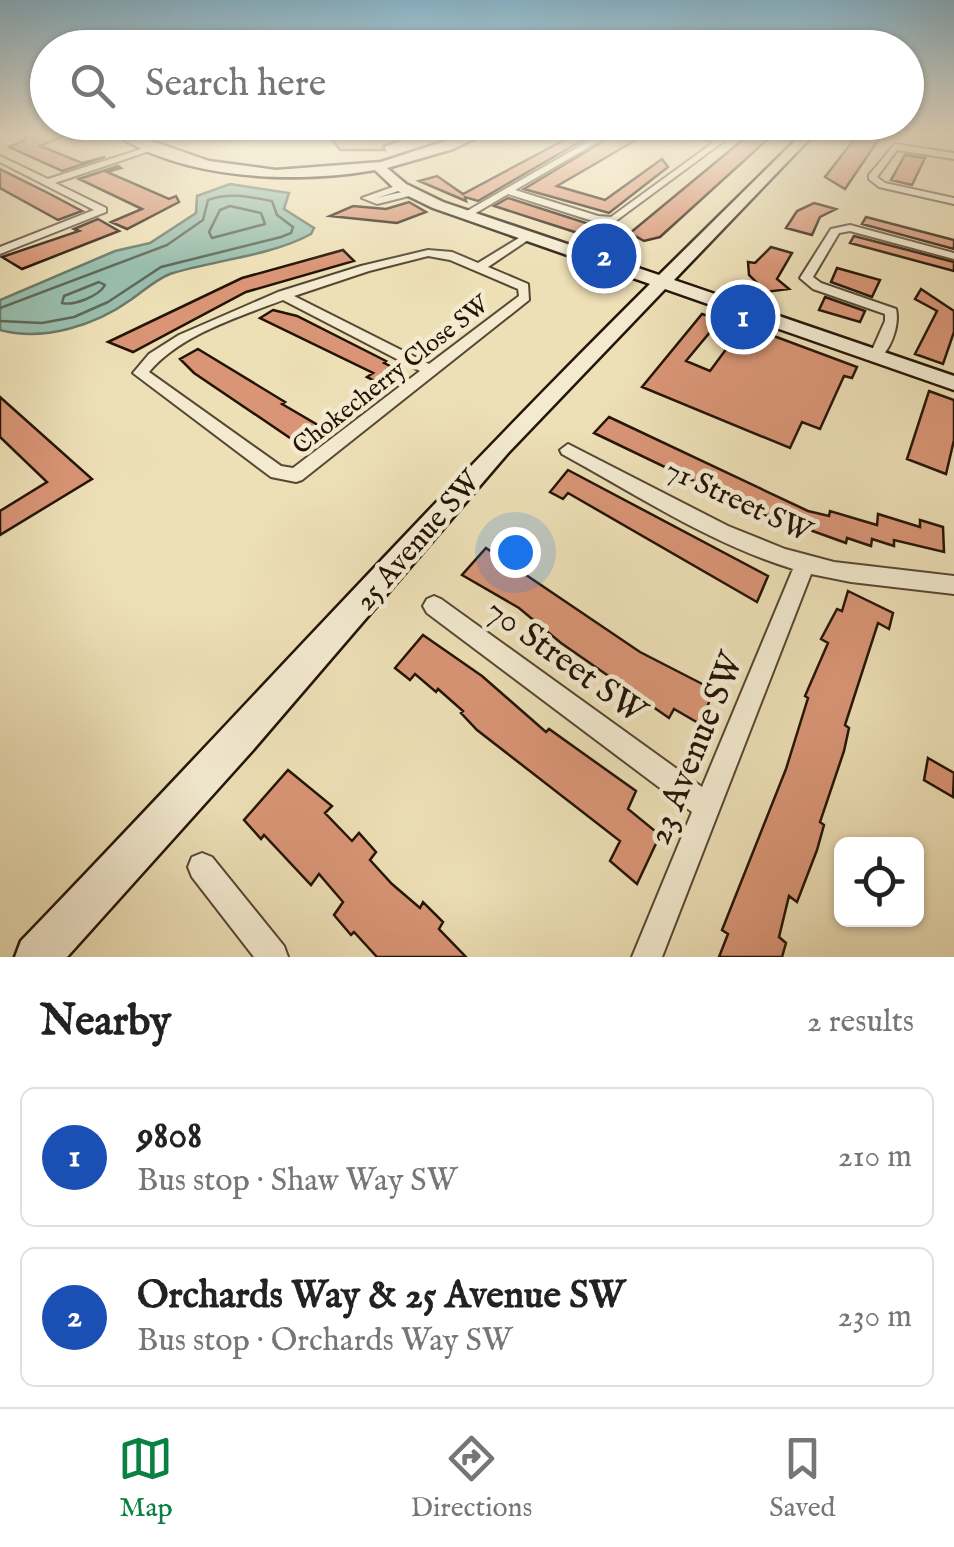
<!DOCTYPE html>
<meta charset="utf-8">
<style>
body{margin:0;font-family:"IM FELL English",serif;background:#f2f2f2;color:#222}
.controls{position:absolute;right:30px;bottom:30px;display:grid;overflow:hidden;border-radius:15px;box-shadow:0 2px 8px #0004}
.controls button{width:90px;height:90px;display:grid;place-items:center;padding:0;border:0;border-bottom:2px solid #e0e0e0;background:#fff;color:#222;font:50px sans-serif}
.you{position:absolute;left:515px;top:552px;width:35px;height:35px;margin:-25px;border:8px solid #fff;border-radius:50%;background:#1a73e8;box-shadow:0 0 0 15px #1a73e833}
.badge{display:grid;place-items:center;width:65px;height:65px;border-radius:50%;background:#0b8043;color:#fff;font-size:32px;font-weight:700}
.pin{position:absolute;translate:-50% -50%;border:5px solid #fff;box-shadow:0 2px 10px #0006}
.list{margin:0;padding:0;list-style:none}
h2{display:flex;justify-content:space-between;align-items:center;height:130px;margin:0;padding:0 40px;font-size:42px}
h2 small{font-size:32px;font-weight:400;color:#767676}
.list li{display:grid;grid-template-columns:65px 1fr auto;gap:30px;align-items:center;box-sizing:border-box;height:140px;margin:0 20px 20px;padding:0 20px;border:2px solid #e0e0e0;border-radius:15px}
.list b{display:block;font-size:38px;white-space:nowrap}
.list p{margin:0;font-size:32px;white-space:nowrap;color:#767676}
.list em{font-size:32px;font-style:normal;color:#767676}
.icon{flex:none;width:55px;height:55px;fill:none;stroke:currentColor;stroke-width:2;stroke-linecap:round;stroke-linejoin:round}
.map{position:relative;flex:none;width:954px;height:957px;overflow:hidden}
.search{position:absolute;background:#fff;box-shadow:0 2px 8px #0004;left:30px;right:30px;top:30px;height:110px;display:flex;align-items:center;gap:25px;box-sizing:border-box;padding:0 35px;border-radius:55px;color:#767676;font-size:38px}
.sheet{height:450px;background:#fff}
nav{display:flex;justify-content:space-around;align-items:center;box-sizing:border-box;height:140px;border-top:2px solid #e0e0e0;background:#fff;font-size:28px;color:#767676}
nav a{display:grid;justify-items:center;gap:5px}
nav .on{color:#0b8043}
.map>svg:first-child{display:block}
</style>
<div class="map">
<svg width="954" height="957" viewBox="0 0 954 957">
<rect width="100%" height="100%" fill="#eddfb6"/>
<filter id="stains"><feTurbulence type="fractalNoise" baseFrequency=".002" numOctaves="4"/><feColorMatrix values="0 0 0 0 .2 0 0 0 0 .09 0 0 0 0 .02 0 0 0 .5 -.17"/></filter>
<radialGradient id="worn" r=".72"><stop offset=".6" stop-color="#630" stop-opacity="0"/><stop offset="1" stop-color="#630" stop-opacity=".3"/></radialGradient>
<path fill="#99bdac" stroke="#6a796a" stroke-width="2.5" d="M230 184 289 193 284 209 314 228 311 234C271 256 214 260 170 274 155 280 145 290 132 299 96 325 44 342 0 330V300L115 251 150 243 196 213 197 196Z"/>
<g fill="none" stroke-linecap="round" stroke-linejoin="round">
<path stroke="#5e6859" stroke-width="2.5" d="M230 206 261 213 265 224 212 238 209 232 220 210Z
M99 282 105 285C99 296 74 306 62 303L64 296Z
M0 308 167 245 203 220 208 200C230 192 250 197 272 201L277 215 293 227 291 233 281 237 161 267 108 302 74 317 42 323 0 321"/>
</g>
<path fill="#d99576" stroke="#231406" stroke-width="2.5" d="M26 133H70L40 146 82 163 105 157 62 171 9 147 25 140Z
M327 133H414L415 135 383 146 385 150H340Z
M577 133H595L478 201 465 197 466 201 419 181 437 176 463 194Z
M617 133H648L557 186 605 200 662 159 668 167 609 213 524 189Z
M751 133 768 139 660 237 644 241 630 233Z
M859 133H883L845 189 825 177Z
M905 155 925 158 912 185 891 180Z
M118 166 121 168 107 172 169 199 176 196 179 202 127 229 111 222 142 209 79 179Z
M0 169 50 194 82 211 58 220 0 188Z
M508 198 592 225H593L581 234 494 206Z
M409 202 426 212 397 223 330 216 353 206 386 209Z
M814 203 836 209 820 217 812 235 786 228 797 211Z
M866 217 954 240V249L862 224Z
M98 219 119 231 22 269 2 257 79 231 74 229Z
M854 236 954 262V271L850 243Z
M771 247 792 253 777 279 789 289 766 292 749 275 748 262 755 263Z
M343 250 354 261 246 292 133 352 108 342 242 278Z
M837 268 880 280 872 297 831 282Z
M921 289 954 311V332L943 364 915 354 937 311 915 299Z
M825 297 865 311 860 322 819 310Z
M273 310 297 316 386 361 384 363 394 368 390 371 402 378 389 388 367 377 373 373 260 318Z
M702 314 720 320 686 361 710 371 744 325 857 367 852 378 844 376 820 429 802 422 790 448 642 387Z
M198 349 285 402 282 404 328 431 310 445 298 437 293 440 194 373 180 359Z
M929 391 954 400V440L946 474 907 459Z
M0 397 92 479 0 535V511L47 482 0 437Z
M609 417 808 511 829 516 830 511 877 525 878 514 920 527V520L943 527 944 552 894 540V546L872 539 871 546 847 538 846 543 796 525 794 529 594 433Z
M568 470 768 576 757 602 568 493 563 499 550 492Z
M486 548 640 652 714 690 700 724 674 709 669 718 561 643 519 608 462 575Z
M848 591 893 613 889 629 878 623 845 725 849 728 844 751 820 822 824 825 817 850 797 902 789 896 779 937 786 943 782 957H719L728 934 722 930 786 769 808 698 805 696 828 643 821 639 837 609 842 611Z
M423 635 482 676 546 732 549 729 636 791 628 809 660 835 637 884 610 861 620 841 477 730 461 713 463 711 438 689 436 692 415 674 410 680 395 668Z
M928 758 954 773 953 797 924 780Z
M288 770 332 806 325 813 352 841 359 833 376 852 370 860 392 884 420 908 423 902 443 922 439 929 466 957H377L354 932 351 935 334 915 343 902 319 874 311 885 264 835 261 839 244 820Z"/>
<g fill="none" stroke-linecap="round" stroke-linejoin="round">
<defs>
<path id="street" d="M603 133H613L515 190 598 216 611 217 714 142 690 133H702L724 141 613 223 593 221 508 194 469 217 460 215Z
M895 144 954 153V159L897 150 877 177 885 183 954 198V204L879 187 869 179V175Z
M154 145 161 147 55 183 106 208V212L0 254V247L94 210 0 162V156L48 179Z
M401 184 404 185V189L377 198 410 190 415 193 413 195 377 204 362 198Z
M850 225 954 253V259L850 231 839 233 813 277 821 283 896 309C900 325 890 353 876 361L869 357 885 321V314L813 289 800 278 831 229Z
M527 233 531 234V238L488 267 528 284 529 300 302 480 296 482 271 477 133 373 149 354 179 335 278 292 361 266 428 250 452 252 478 263ZM428 256 450 260 518 289 519 296 429 364 294 296 369 271ZM283 300 420 371 293 468 281 466 149 372C180 335 238 317 283 300Z
M568 444 728 526 785 549 834 562 954 576V594L851 582 811 574 662 957H632L692 812 427 613 423 606 427 599 434 596 441 599 702 787 793 569C711 544 637 495 562 454L560 450Z
M202 853 212 857 284 946 288 957H254L192 877 188 867 192 857Z"/>
<path id="secondary" d="M113 133H129L209 161 276 170 381 162 470 133H486L453 149 387 168 406 184 443 202 659 275 803 133H815L674 280 954 376V390L665 289 508 453 253 750 67 957H15L21 941C231 723 435 497 650 284L433 208 396 190 375 170C295 184 183 180 113 133Z"/>
</defs>
<use href="#street" stroke="#564732" stroke-width="4"/>
<use href="#secondary" stroke="#231406" stroke-width="5"/>
<use href="#street" fill="#f3ead0" fill-rule="evenodd"/>
<use href="#secondary" fill="#f3ead0" fill-rule="evenodd"/>
</g>
<linearGradient id="sky" x2="0" y2="1"><stop stop-color="#88b8d0"/><stop offset="0.5" stop-color="#f7f1de"/><stop offset="1" stop-color="#f7f1de" stop-opacity="0"/></linearGradient>
<rect width="954" height="267" fill="url(#sky)"/>
<g text-anchor="middle" stroke-width="9" stroke-linejoin="round" paint-order="stroke">
<g font-size="25" fill="#231406" stroke="#f3ead0">
<text transform="translate(390 374) rotate(-38)" y="9">Chokecherry Close SW</text>
</g>
<g font-size="30" fill="#231406" stroke="#f3ead0">
<text transform="translate(739 500) rotate(25)" y="10">71 Street SW</text>
<text transform="translate(417 540) rotate(-49)" y="10">25 Avenue SW</text>
</g>
<g font-size="35" fill="#231406" stroke="#f3ead0">
<text transform="translate(567 660) rotate(36)" y="12">70 Street SW</text>
<text transform="translate(694 748) rotate(-68)" y="12">23 Avenue SW</text>
</g>
</g>
<rect width="100%" height="100%" filter="url(#stains)"/>
<rect width="100%" height="100%" fill="url(#worn)"/>
</svg>
<div class="controls">
<button><svg class="icon" aria-label="locate" viewBox="0 0 24 24"><circle cx="12" cy="12" r="6"/><path d="M12 2v4M12 18v4M2 12h4M18 12h4"/></svg></button>
</div>
<div class="you"></div>
<div class="pin badge" style="left:743px;top:317px;background:#1a4fb4">1</div>
<div class="pin badge" style="left:604px;top:256px;background:#1a4fb4">2</div>
<div class="search"><svg class="icon" aria-label="search" viewBox="0 0 24 24"><circle cx="10" cy="10" r="6"/><path d="M15 15l6 6"/></svg>Search here</div>
</div>
<section class="sheet">
<h2>Nearby<small>2 results</small></h2>
<ul class="list">
<li><span class="badge" style="background:#1a4fb4">1</span><div><b>9808</b><p>Bus stop · Shaw Way SW</p></div><em>210 m</em></li>
<li><span class="badge" style="background:#1a4fb4">2</span><div><b>Orchards Way &amp; 25 Avenue SW</b><p>Bus stop · Orchards Way SW</p></div><em>230 m</em></li>
</ul>
</section>
<nav>
<a class="on"><svg class="icon" aria-label="map" viewBox="0 0 24 24"><path d="M3 6l6-2 6 2 6-2v14l-6 2-6-2-6 2zM9 4v14M15 6v14"/></svg>Map</a>
<a><svg class="icon" aria-label="directions" viewBox="0 0 24 24"><path d="M12 3l9 9-9 9-9-9zM9 14v-3h6M13 9l2 2-2 2"/></svg>Directions</a>
<a><svg class="icon" aria-label="saved" viewBox="0 0 24 24"><path d="M7 4h10v16l-5-4-5 4z"/></svg>Saved</a>
</nav>
